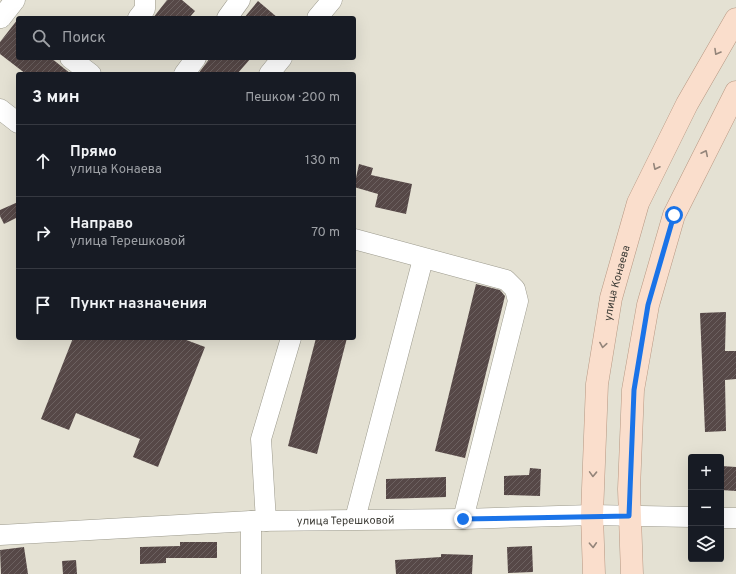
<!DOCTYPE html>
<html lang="ru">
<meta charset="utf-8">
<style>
body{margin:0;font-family:Overpass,sans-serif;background:#20242c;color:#f1f3f6}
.controls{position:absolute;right:12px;bottom:12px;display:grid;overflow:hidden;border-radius:4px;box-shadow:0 4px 16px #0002}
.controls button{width:36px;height:36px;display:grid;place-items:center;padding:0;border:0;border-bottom:1px solid #363941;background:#171b24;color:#f1f3f6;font:20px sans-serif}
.stop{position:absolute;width:12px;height:12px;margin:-9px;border:3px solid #1a73e8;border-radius:50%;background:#fff}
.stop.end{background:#1a73e8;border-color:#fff;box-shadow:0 1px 4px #0008}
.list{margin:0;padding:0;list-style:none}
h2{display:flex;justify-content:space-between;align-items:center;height:52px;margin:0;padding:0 16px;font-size:17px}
h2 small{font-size:13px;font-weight:400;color:#9ea1a6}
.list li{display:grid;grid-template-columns:26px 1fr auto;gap:12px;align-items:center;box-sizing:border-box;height:72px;padding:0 16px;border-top:1px solid #363941}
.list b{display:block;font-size:15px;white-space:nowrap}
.list p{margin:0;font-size:13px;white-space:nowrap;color:#9ea1a6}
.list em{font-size:13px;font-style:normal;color:#9ea1a6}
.icon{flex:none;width:22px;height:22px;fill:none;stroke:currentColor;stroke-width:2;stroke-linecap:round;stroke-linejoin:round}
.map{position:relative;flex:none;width:736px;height:574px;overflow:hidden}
.search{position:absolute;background:#171b24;box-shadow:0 4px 16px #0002;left:16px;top:16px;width:340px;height:44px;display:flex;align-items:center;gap:10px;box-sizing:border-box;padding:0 14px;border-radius:4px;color:#9ea1a6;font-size:15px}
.panel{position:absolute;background:#171b24;box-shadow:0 4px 16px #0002;left:16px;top:72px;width:340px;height:268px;border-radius:4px}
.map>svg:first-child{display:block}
</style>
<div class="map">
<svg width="736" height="574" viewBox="0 0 736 574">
<defs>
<pattern id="building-hatch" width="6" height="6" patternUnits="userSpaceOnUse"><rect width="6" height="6" fill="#564847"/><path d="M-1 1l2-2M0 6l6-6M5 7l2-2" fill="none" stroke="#6c6160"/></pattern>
</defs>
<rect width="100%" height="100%" fill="#e4e1d3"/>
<path fill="url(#building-hatch)" d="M167 0H182L195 11 189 18H153Z
M258 1 278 18H244Z
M18 19V58H51L71 74H26L0 54V42Z
M210 58H251L237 74H198Z
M359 164 373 168 371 175 412 184 406 214 375 207 378 194 354 187Z
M18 202V217L4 224 0 216V210Z
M476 284 500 290 505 296 465 458 435 451Z
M726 312 725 351H736V379L725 380 726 431 705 432 700 313Z
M73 338H181L205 347 158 467 133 457 140 439 76 413 69 430 41 419Z
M316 338H347L317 454 288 446Z
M721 466 736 467V491L721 490Z
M530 468 541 469 540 496 504 495V476L529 475Z
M446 477V497L386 499V479Z
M180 542H217V558H166V563L140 564V547L180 546Z
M532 546 533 572 508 573 507 547Z
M24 547 28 574H1L0 550Z
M441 554 473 555 472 574H396L395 560 441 557Z
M76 560 77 574H63L62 561Z"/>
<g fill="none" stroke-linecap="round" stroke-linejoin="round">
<defs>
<g id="minor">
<path d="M1 18 15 0"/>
<path d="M138 18 145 9V0"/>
<path d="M227 18 240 0"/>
<path d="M317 18 332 0"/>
<path d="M70 58 91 74"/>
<path d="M184 74 196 58"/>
<path d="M269 74 282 58"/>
<path d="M0 109 18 123"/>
<path d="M354 239 506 280 515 289 518 301 463 519"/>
<path d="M721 518H736"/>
<path d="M355 519 423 259"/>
<path d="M251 521V574"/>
<path d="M266 521 261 439 291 338"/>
<path id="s1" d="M0 535 251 521 463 519 592 515 691 517"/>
</g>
<g id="major">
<path id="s2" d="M594 574 592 515 597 384 611 298 638 203 687 104 736 19"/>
<path d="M632 574 629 489 633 390 648 305 674 215 736 92"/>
</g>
</defs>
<use href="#minor" stroke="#9c9a8d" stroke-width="21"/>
<use href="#major" stroke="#b69782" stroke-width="23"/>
<use href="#minor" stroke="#fff" stroke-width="20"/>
<use href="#major" stroke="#fadecc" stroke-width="22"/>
</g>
<defs><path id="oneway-chevron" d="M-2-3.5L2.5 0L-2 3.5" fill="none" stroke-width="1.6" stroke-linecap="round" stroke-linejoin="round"/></defs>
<g stroke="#93857a">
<use href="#oneway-chevron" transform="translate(717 52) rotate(120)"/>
<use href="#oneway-chevron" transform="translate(705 153) rotate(-64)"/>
<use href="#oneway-chevron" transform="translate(656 167) rotate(116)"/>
<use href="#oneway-chevron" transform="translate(603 345) rotate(99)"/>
<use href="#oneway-chevron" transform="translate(593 474) rotate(92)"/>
<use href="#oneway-chevron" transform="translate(593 545) rotate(87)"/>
</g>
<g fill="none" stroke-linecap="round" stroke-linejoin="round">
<path stroke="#1a73e8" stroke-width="5" d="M463 519 629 516 634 390 648 305 674 215"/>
</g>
<g text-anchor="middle" stroke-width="4" stroke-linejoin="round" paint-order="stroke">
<g font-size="11" fill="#3e3d37" stroke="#f1efe0">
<text dy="4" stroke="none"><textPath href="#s2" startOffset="293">улица Конаева</textPath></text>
<text dy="4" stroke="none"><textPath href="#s1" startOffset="346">улица Терешковой</textPath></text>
</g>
</g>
</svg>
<div class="controls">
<button>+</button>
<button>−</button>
<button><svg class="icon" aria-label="layers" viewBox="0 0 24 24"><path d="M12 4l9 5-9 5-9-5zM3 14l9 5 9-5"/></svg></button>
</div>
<div class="stop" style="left:674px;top:215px"></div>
<div class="stop end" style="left:463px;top:519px"></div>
<div class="search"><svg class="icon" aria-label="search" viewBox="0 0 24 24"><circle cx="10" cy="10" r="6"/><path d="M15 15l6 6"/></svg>Поиск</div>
<section class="panel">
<h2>3 мин<small>Пешком · 200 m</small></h2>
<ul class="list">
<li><svg class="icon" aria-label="ahead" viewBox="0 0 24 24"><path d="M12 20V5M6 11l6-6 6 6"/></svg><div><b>Прямо</b><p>улица Конаева</p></div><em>130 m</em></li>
<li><svg class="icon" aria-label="right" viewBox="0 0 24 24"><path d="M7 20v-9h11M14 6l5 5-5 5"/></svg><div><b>Направо</b><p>улица Терешковой</p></div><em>70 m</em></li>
<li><svg class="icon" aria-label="arrive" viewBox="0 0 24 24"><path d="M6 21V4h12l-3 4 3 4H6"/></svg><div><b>Пункт назначения</b></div></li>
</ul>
</section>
</div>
